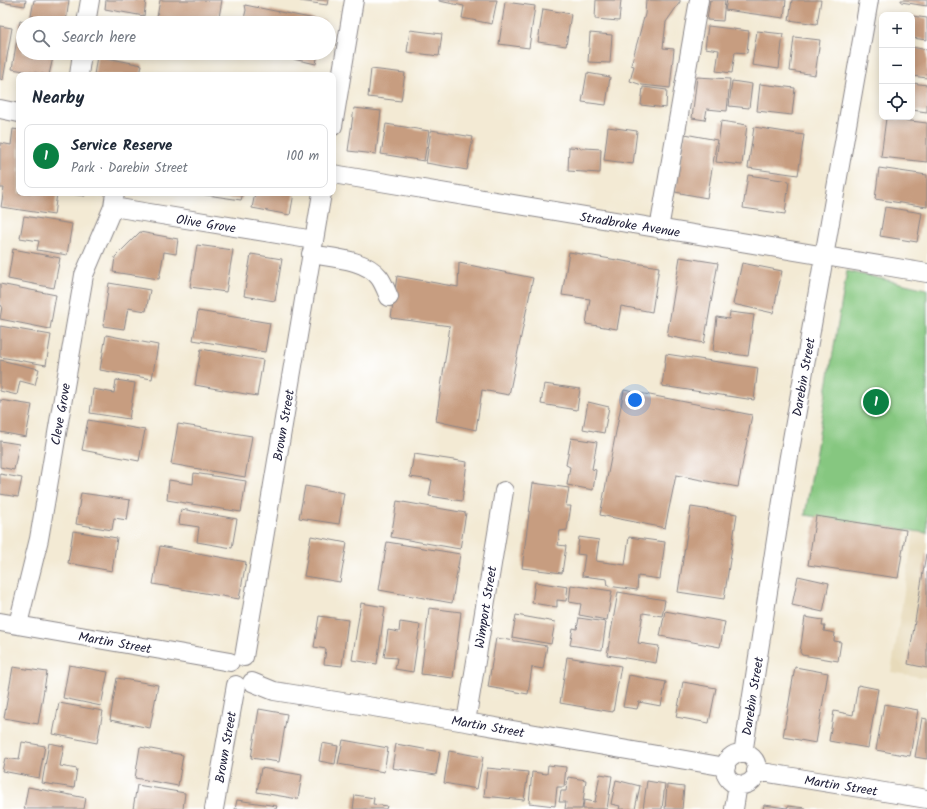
<!DOCTYPE html>
<meta charset="utf-8">
<style>
body{margin:0;font-family:Kalam,sans-serif;background:#f2f2f3;color:#1f2937}
.controls{position:absolute;right:12px;top:12px;display:grid;overflow:hidden;border-radius:8px;box-shadow:0 2px 10px #0003}
.controls button{width:36px;height:36px;display:grid;place-items:center;padding:0;border:0;border-bottom:1px solid #e0e1e3;background:#fff;color:#1f2937;font:20px sans-serif}
.you{position:absolute;left:635px;top:400px;width:14px;height:14px;margin:-10px;border:3px solid #fff;border-radius:50%;background:#1a73e8;box-shadow:0 0 0 6px #1a73e833}
.badge{display:grid;place-items:center;width:26px;height:26px;border-radius:50%;background:#0b8043;color:#fff;font-size:13px;font-weight:700}
.pin{position:absolute;translate:-50% -50%;border:2px solid #fff;box-shadow:0 1px 4px #0006}
.list{margin:0;padding:0;list-style:none}
h2{display:flex;justify-content:space-between;align-items:center;height:52px;margin:0;padding:0 16px;font-size:17px}
h2 small{font-size:13px;font-weight:400;color:#747a83}
.list li{display:grid;grid-template-columns:26px 1fr auto;gap:12px;align-items:center;box-sizing:border-box;height:64px;margin:0 8px 8px;padding:0 8px;border:1px solid #e0e1e3;border-radius:8px}
.list b{display:block;font-size:15px;white-space:nowrap}
.list p{margin:0;font-size:13px;white-space:nowrap;color:#747a83}
.list em{font-size:13px;font-style:normal;color:#747a83}
.icon{flex:none;width:22px;height:22px;fill:none;stroke:currentColor;stroke-width:2;stroke-linecap:round;stroke-linejoin:round}
.map{position:relative;flex:none;width:927px;height:809px;overflow:hidden}
.search{position:absolute;background:#fff;box-shadow:0 2px 10px #0003;left:16px;top:16px;width:320px;height:44px;display:flex;align-items:center;gap:10px;box-sizing:border-box;padding:0 14px;border-radius:22px;color:#747a83;font-size:15px}
.panel{position:absolute;background:#fff;box-shadow:0 2px 10px #0003;left:16px;top:72px;width:320px;height:124px;border-radius:8px}
.map>svg:first-child{display:block}
</style>
<div class="map">
<svg width="927" height="809" viewBox="0 0 927 809">
<rect width="100%" height="100%" fill="#fff"/>
<filter id="ink" filterUnits="userSpaceOnUse"><feTurbulence type="fractalNoise" baseFrequency=".025" numOctaves="2"/><feDisplacementMap in="SourceGraphic" scale="8" xChannelSelector="R" yChannelSelector="G"/><feConvolveMatrix kernelMatrix="1 2 1 2 8 2 1 2 1" color-interpolation-filters="sRGB"/></filter>
<filter id="wash" filterUnits="userSpaceOnUse"><feTurbulence type="fractalNoise" baseFrequency=".012" numOctaves="4" result="noise"/><feDisplacementMap in="SourceGraphic" scale="16" xChannelSelector="R" yChannelSelector="G"/><feGaussianBlur stdDeviation="0.9" result="paint"/><feColorMatrix in="noise" values="0 0 0 0 0 0 0 0 0 0 0 0 0 0 0 0 0 1.4 0 .05"/><feComposite in="paint" operator="in"/></filter>
<g filter="url(#wash)">
<rect width="100%" height="100%" fill="#f3ead4"/>
<path fill="#e7daba" d="M914 531 927 533V678L891 672Z"/>
<path fill="#86c780" stroke="#54745e" d="M847 271 927 289V533L805 515Z"/>
<g id="blocks">
<path fill="#c79d80" d="M0 0H26L25 6 0 2Z
M34 0H69L66 22 31 16Z
M106 0H146L144 16 105 9Z
M160 0H222L218 23H156Z
M300 0H328L327 5 300 1Z
M439 0H497L492 24 462 18 464 6 439 1Z
M596 0H621L619 21 595 19Z
M646 0H680V2L666 22 663 48 674 49 670 88 642 85 630 81 634 66 631 65 645 14Z
M710 0H725L723 21 707 20Z
M727 0H786L784 18 725 10Z
M792 0H821L817 24 789 20Z
M901 0H927V6L901 2Z
M505 2 535 6 529 48 499 44Z
M245 5 325 21V23H243L246 10Z
M543 9 571 14 566 46 538 42Z
M912 16 927 18V40L912 38Z
M20 21 28 22V23H23V53H54L49 75 12 69Z
M0 26 12 28 3 80 0 79Z
M708 26 749 31 747 53 735 52 732 73 716 71 719 50 705 48Z
M410 30 442 34 439 56 407 52Z
M757 31 783 34 779 69 752 65Z
M590 33 612 35 610 63 588 62Z
M794 37 820 40 815 75 790 71Z
M912 47 927 50V78L912 76Z
M266 53H318L316 64Z
M97 56 142 65 140 75H94Z
M371 69 405 73 401 101 368 97Z
M587 73 610 77 606 105 582 102Z
M697 77 730 79 727 111 707 109 705 120 692 118Z
M732 81 752 84 749 108 729 106Z
M912 83 927 85V112L912 110Z
M760 84 795 88 792 115 757 111Z
M643 87 667 90 666 108 641 105Z
M354 108 381 111 376 154 348 151Z
M886 118 927 123V162L881 157Z
M721 121 747 125 742 165 716 162Z
M386 124 429 131 424 161 381 154Z
M608 127 637 131 633 164 604 160Z
M754 127 804 135 798 175 748 168Z
M13 129 19 130V193H57L54 215 1 207 4 188H0V143L11 145Z
M431 130 473 137 467 170 426 163Z
M685 134 717 140 707 198 675 192Z
M569 147 601 149 600 173 568 171Z
M879 168 927 175V207L875 199Z
M748 175 789 181 785 214 743 208Z
M70 193H85V196L70 194Z
M200 193H243L241 200 200 194Z
M255 193H294L290 215 252 208Z
M885 207 922 213 917 242 880 236Z
M24 216 72 224 67 255 37 250 39 241 20 238Z
M140 232 178 239 176 254 164 252 159 279 113 272 115 257Z
M197 245 233 250 226 292 190 287Z
M13 249 60 258 54 288 8 279Z
M569 252 659 267 652 312 621 306 617 329 586 324 590 299 562 295Z
M251 254 282 259 275 301 244 296Z
M680 257 718 263 704 343 667 336Z
M459 263 533 278 509 395 482 390 476 430 436 421 450 326 391 318 397 276 458 287Z
M742 263 782 271 773 313 733 304Z
M109 283 150 290 146 311 128 308 124 329 103 326Z
M0 284 56 295 50 329 0 319 2 306 0 305Z
M198 311 270 323 265 352 193 340Z
M730 312 754 315 748 356 713 351 717 317 729 319Z
M0 326 51 335 46 365 0 357Z
M106 335 158 345 152 379 100 370Z
M201 349 263 360 257 396 195 385Z
M666 354 758 368 754 400 662 386Z
M0 360 39 369 35 385 20 381 17 395 0 391Z
M116 380 135 383 129 419 90 413 93 389 114 393Z
M544 384 580 389 577 410 541 404Z
M624 390 752 415 738 487 676 475 665 528 600 515Z
M0 400 32 405 26 437 0 432Z
M588 402 609 407 604 433 583 429Z
M88 420 145 430 139 461 82 450Z
M178 424 252 436 245 477 171 464Z
M571 438 597 442 592 469 596 470 593 490 567 485 570 467 566 465Z
M0 441 19 444 14 470 0 467Z
M414 454 467 462 462 501 429 496 432 480 410 477Z
M194 473 246 481 241 512 167 500 169 480 193 484Z
M0 474 22 478 18 497 0 494Z
M533 483 569 488 566 506H571L567 530 560 531 558 545 566 546 562 573 522 568Z
M305 486 344 493 339 524 299 518Z
M81 493 130 500 127 520 114 518 112 530 76 524Z
M397 501 466 513 460 549 391 537Z
M691 507 737 514 724 599 678 592Z
M181 509 237 519 232 548 197 542 199 527 179 524Z
M816 516 906 530 898 578 808 565Z
M73 531 117 538 112 571 68 563Z
M311 536 347 543 340 582 304 576Z
M579 537 599 540 596 561 625 565 629 537 665 542 660 579 638 576 637 590 608 586 607 579 582 576 585 555 577 554Z
M387 542 460 554 452 603 379 590Z
M160 546 246 562 239 599 153 584Z
M926 554H927V668L908 664Z
M798 576 829 583 823 612 792 605Z
M535 582 568 587 566 601 557 600V607L532 603Z
M571 585 612 591 607 620 579 615 581 604 569 602Z
M618 592 665 600 662 616 643 613 638 643 659 646 656 663 607 655Z
M361 603 385 607 377 664 352 660Z
M429 608 461 612 453 678 421 674Z
M665 611 725 622 720 647 660 636Z
M516 615 555 622 551 644 512 637Z
M319 616 348 620 342 666 324 664 326 649 314 647Z
M805 617 823 620 822 626H825L824 631 835 633 834 641 841 642 838 661 802 655 800 652Z
M579 618 606 622 602 650 570 645 573 628 577 629Z
M400 622 420 625 413 672 395 669 397 658 384 657 388 630 399 632Z
M496 638 547 646 543 669 532 667 528 694 488 687Z
M567 657 621 666 613 712 560 703Z
M69 665 108 672 101 706 63 698Z
M13 667 47 672 38 724 4 718Z
M795 667 828 673 816 743 783 737Z
M629 675 666 682 661 706 639 702 637 709 623 707Z
M117 678 158 685 150 728 110 720Z
M683 682 716 688 709 723 676 717Z
M858 685 878 689 868 748 829 741 834 711 853 715Z
M59 703 103 711 97 743 53 734Z
M884 704 918 710 910 756 876 750Z
M259 709 287 714 279 762 251 758Z
M922 718 927 719V759L915 757Z
M343 740 388 748 384 772 338 764Z
M22 742 45 746 39 778 2 771 5 758 19 760Z
M49 743 64 746 60 766 77 769 74 788 42 783Z
M322 743 338 746 335 764 319 761Z
M396 744 440 752 436 775 392 768Z
M140 747 183 755 178 786 135 778Z
M449 751 483 757 477 789 444 783Z
M548 765 566 767 564 787H557L555 806 529 803 532 772 547 774Z
M261 768 302 775 298 799 257 792Z
M487 768 528 772 524 800 484 796Z
M600 774 612 776 607 809H583L584 800 595 802Z
M568 777 586 780 582 809H565L566 802H559L561 791H566Z
M616 780 640 786 635 809H619L620 806 611 804Z
M647 781 665 784 662 809H643Z
M137 785 185 793 183 809H133Z
M667 785 684 787 682 809H665Z
M28 787 86 798 84 809H24Z
M355 795 374 798 373 804 387 806 386 809H353Z
M237 800 277 806 276 809H235Z
M764 805 787 808 788 806 806 808V809H763Z"/>
</g>
</g>
<g filter="url(#ink)">
<use href="#blocks" fill-opacity="0" stroke="#8a8688" stroke-width="1"/>
<g fill="none" stroke-linecap="round" stroke-linejoin="round">
<defs>
<path id="minor" d="M86 23 90 0
M79 75 82 53
M0 109 19 113
M333 126 354 0
M333 174 927 273
M115 193 113 207 314 240
M659 229 699 0
M311 254C332 258 365 259 379 277 383 282 386 290 389 297
M0 622 230 662
M18 624 39 539 84 275 113 207
M244 657 322 193
M252 682 274 691 466 722 726 767
M466 722 504 491
M725 769a16 16 0 1 1 32 0a16 16 0 1 1-32 0Z
M743 754 788 462 869 0
M756 771 927 799
M214 809 236 685
M734 809 738 784"/>
</defs>
<use href="#minor" stroke="#8a8688" stroke-width="20"/>
<use href="#minor" stroke="#fff" stroke-width="18"/>
</g>
</g>
<g text-anchor="middle" stroke-width="4" stroke-linejoin="round" paint-order="stroke">
<g font-size="13" fill="#22223b" stroke="#fff">
<text transform="translate(206 223) rotate(9)" y="5">Olive Grove</text>
<text transform="translate(630 224) rotate(9)" y="5">Stradbroke Avenue</text>
<text transform="translate(803 377) rotate(-80)" y="5">Darebin Street</text>
<text transform="translate(60 414) rotate(-80)" y="5">Cleve Grove</text>
<text transform="translate(283 425) rotate(-80)" y="5">Brown Street</text>
<text transform="translate(485 607) rotate(-81)" y="5">Wimport Street</text>
<text transform="translate(115 642) rotate(10)" y="5">Martin Street</text>
<text transform="translate(752 696) rotate(-81)" y="5">Darebin Street</text>
<text transform="translate(488 726) rotate(10)" y="5">Martin Street</text>
<text transform="translate(225 747) rotate(-80)" y="5">Brown Street</text>
<text transform="translate(841 785) rotate(9)" y="5">Martin Street</text>
</g>
</g>
</svg>
<div class="controls">
<button>+</button>
<button>−</button>
<button><svg class="icon" aria-label="locate" viewBox="0 0 24 24"><circle cx="12" cy="12" r="6"/><path d="M12 2v4M12 18v4M2 12h4M18 12h4"/></svg></button>
</div>
<div class="you"></div>
<div class="pin badge" style="left:876px;top:402px">1</div>
<div class="search"><svg class="icon" aria-label="search" viewBox="0 0 24 24"><circle cx="10" cy="10" r="6"/><path d="M15 15l6 6"/></svg>Search here</div>
<section class="panel">
<h2>Nearby<small></small></h2>
<ul class="list">
<li><span class="badge">1</span><div><b>Service Reserve</b><p>Park · Darebin Street</p></div><em>100 m</em></li>
</ul>
</section>
</div>
